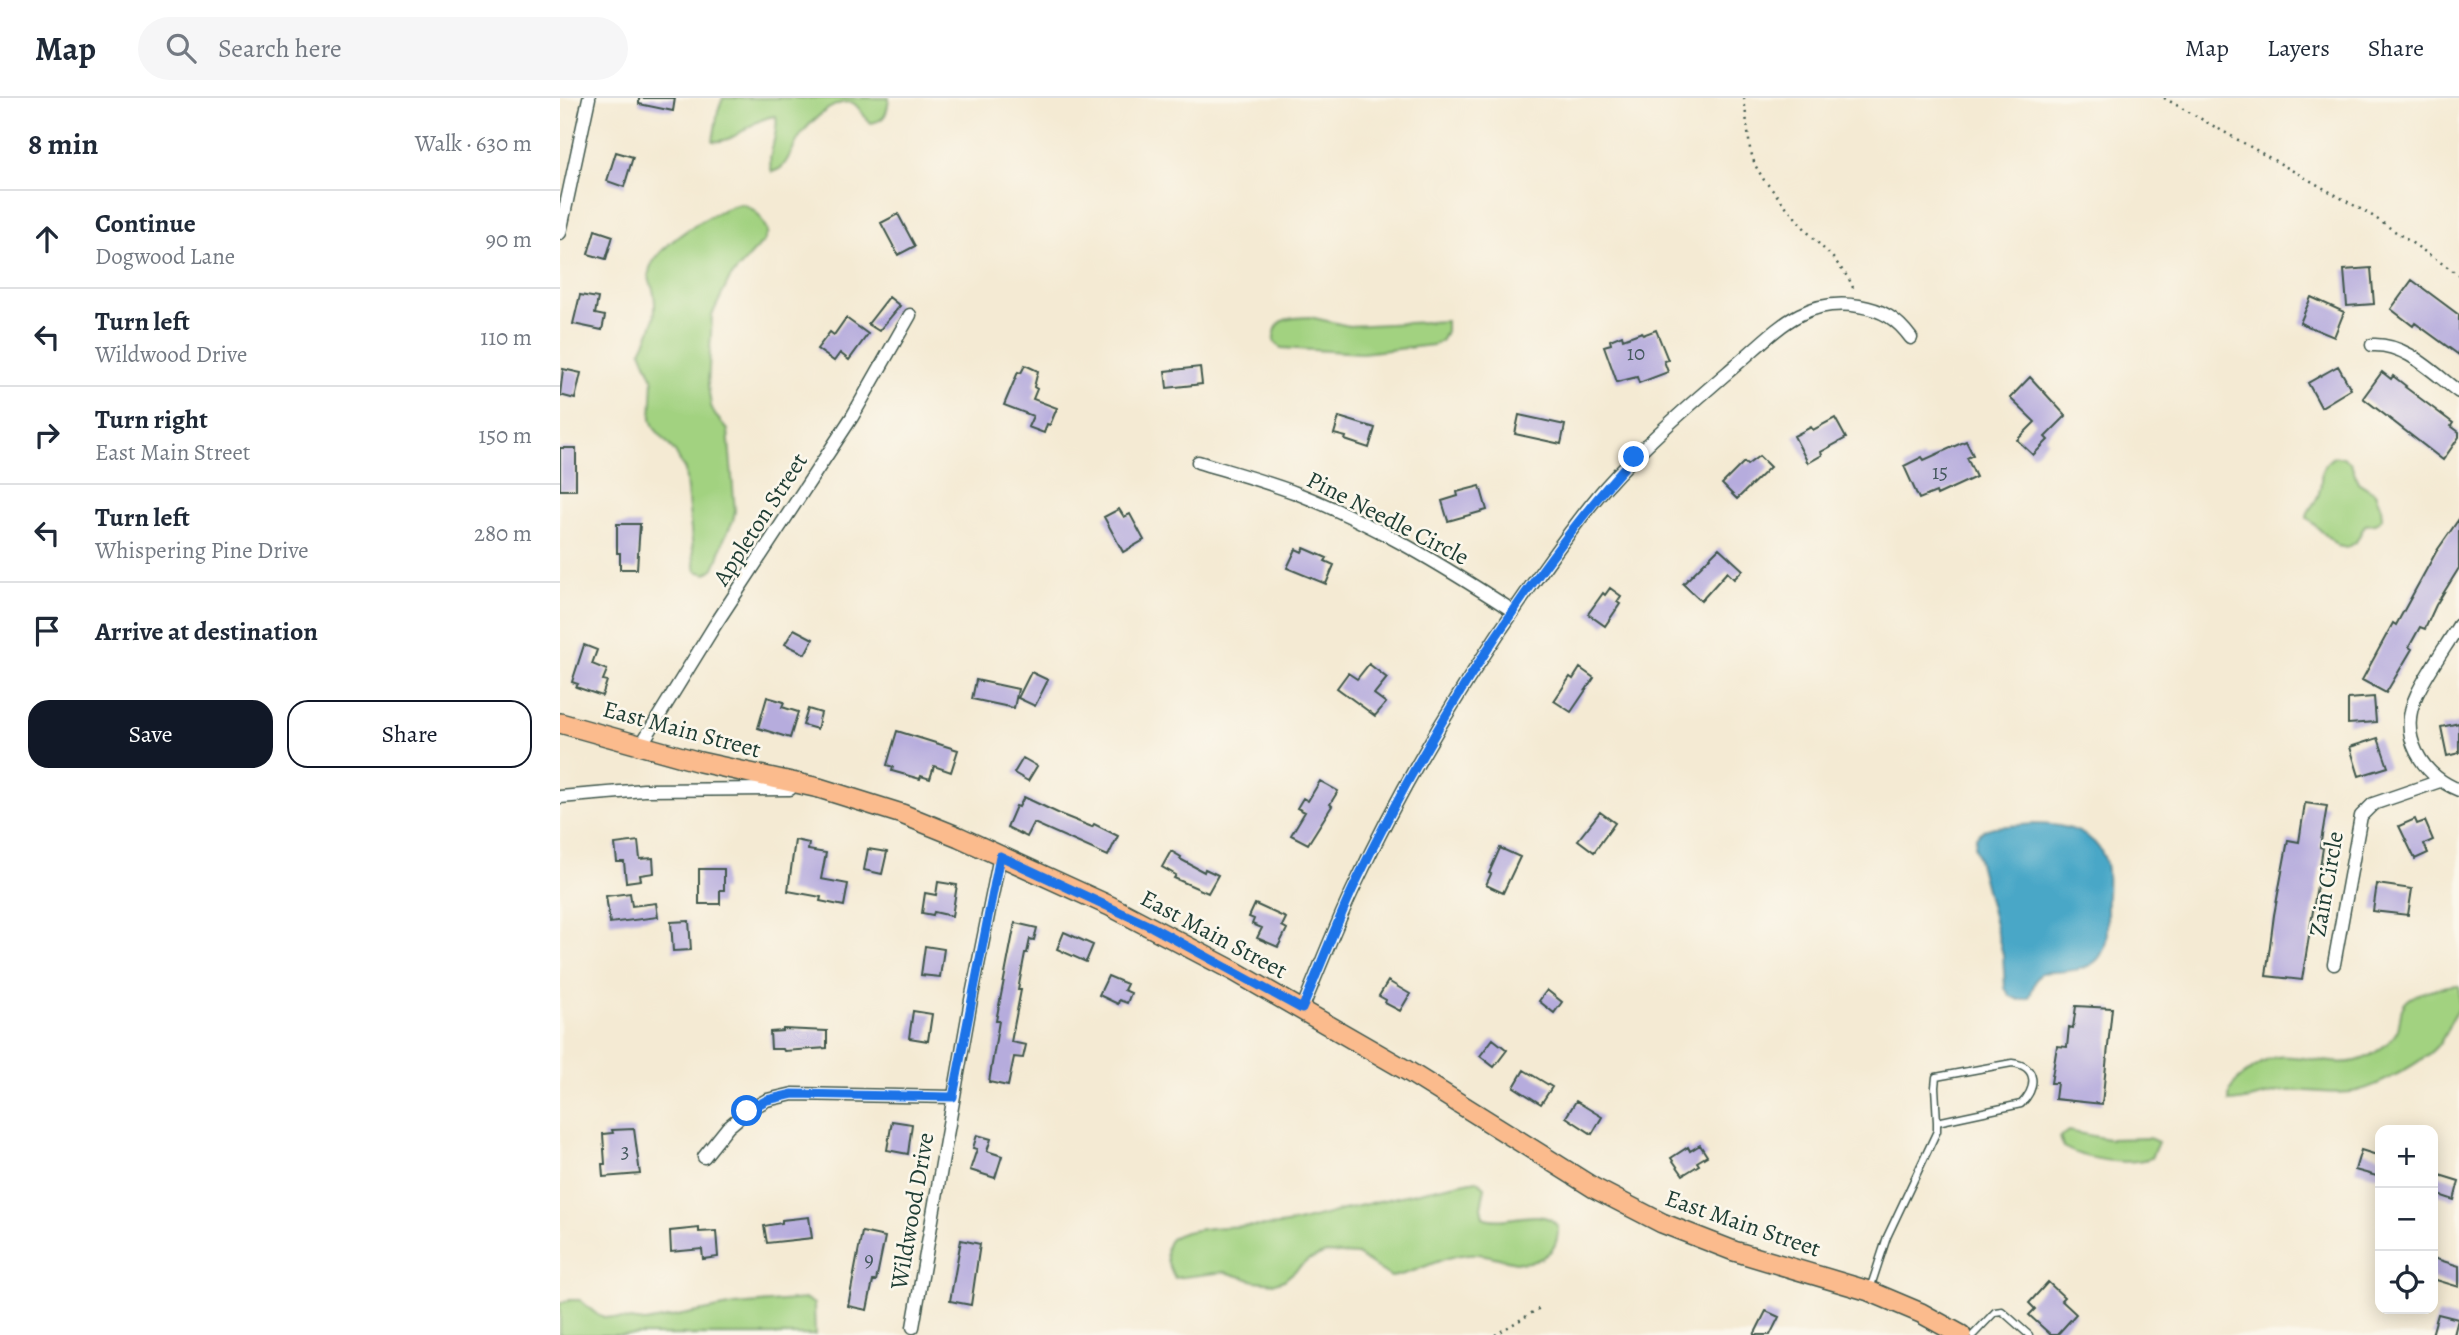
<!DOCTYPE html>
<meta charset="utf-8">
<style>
body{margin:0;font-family:Alegreya,serif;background:#f6f6f7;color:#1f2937}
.controls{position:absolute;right:21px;bottom:21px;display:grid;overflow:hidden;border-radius:14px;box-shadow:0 4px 18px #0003}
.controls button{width:63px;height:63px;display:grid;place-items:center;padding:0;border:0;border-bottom:2px solid #e0e1e3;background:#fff;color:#1f2937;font:35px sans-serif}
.stop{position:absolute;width:21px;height:21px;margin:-16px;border:5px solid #1a73e8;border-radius:50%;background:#fff}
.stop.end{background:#1a73e8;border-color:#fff;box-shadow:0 2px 7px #0008}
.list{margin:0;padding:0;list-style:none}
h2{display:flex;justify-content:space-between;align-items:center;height:91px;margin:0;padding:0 28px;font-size:30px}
h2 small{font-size:23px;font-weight:400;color:#747a83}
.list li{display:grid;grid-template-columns:46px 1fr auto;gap:21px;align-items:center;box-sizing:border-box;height:98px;padding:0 28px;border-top:2px solid #e0e1e3}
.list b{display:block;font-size:26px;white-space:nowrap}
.list p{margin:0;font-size:23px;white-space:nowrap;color:#747a83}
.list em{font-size:23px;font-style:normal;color:#747a83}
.actions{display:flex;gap:14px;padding:21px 28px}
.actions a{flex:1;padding:16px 0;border:2px solid #111827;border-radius:21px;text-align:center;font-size:24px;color:#111827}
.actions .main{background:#111827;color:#fff}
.icon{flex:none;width:38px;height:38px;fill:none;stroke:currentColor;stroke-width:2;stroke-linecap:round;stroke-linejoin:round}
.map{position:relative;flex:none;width:1899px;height:1237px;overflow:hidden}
header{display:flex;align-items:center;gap:42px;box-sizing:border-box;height:98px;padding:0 35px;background:#fff;border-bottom:2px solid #e0e1e3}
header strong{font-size:33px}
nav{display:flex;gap:38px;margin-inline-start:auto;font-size:24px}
.search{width:490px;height:63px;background:#f6f6f7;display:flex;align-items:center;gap:18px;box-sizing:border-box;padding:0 24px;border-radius:38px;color:#747a83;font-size:26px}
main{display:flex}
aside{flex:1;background:#fff}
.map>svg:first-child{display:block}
</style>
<header>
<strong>Map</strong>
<div class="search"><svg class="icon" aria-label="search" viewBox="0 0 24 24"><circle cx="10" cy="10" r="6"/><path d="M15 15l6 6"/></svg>Search here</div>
<nav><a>Map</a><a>Layers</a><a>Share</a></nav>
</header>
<main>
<aside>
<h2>8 min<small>Walk · 630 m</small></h2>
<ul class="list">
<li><svg class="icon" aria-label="ahead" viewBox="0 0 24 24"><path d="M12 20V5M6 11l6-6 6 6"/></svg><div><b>Continue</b><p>Dogwood Lane</p></div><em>90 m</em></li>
<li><svg class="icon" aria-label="left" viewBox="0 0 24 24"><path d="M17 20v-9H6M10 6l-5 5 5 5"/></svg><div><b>Turn left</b><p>Wildwood Drive</p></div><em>110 m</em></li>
<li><svg class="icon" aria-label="right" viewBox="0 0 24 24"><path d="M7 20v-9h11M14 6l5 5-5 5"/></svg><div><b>Turn right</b><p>East Main Street</p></div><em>150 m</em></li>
<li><svg class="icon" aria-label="left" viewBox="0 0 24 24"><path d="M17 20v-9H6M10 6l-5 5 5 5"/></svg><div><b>Turn left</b><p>Whispering Pine Drive</p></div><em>280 m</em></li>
<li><svg class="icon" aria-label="arrive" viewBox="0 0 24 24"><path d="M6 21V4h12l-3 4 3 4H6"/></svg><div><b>Arrive at destination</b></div></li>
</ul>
<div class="actions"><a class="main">Save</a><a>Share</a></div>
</aside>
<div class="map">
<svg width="1899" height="1237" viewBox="0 0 1899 1237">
<rect width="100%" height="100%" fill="#fbf7ec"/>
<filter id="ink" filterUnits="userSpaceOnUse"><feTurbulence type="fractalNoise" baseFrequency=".0143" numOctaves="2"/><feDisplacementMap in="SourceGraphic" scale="14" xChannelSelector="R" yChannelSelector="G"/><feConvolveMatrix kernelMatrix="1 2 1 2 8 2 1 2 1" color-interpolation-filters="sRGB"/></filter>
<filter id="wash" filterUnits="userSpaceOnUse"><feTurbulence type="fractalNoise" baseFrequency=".00686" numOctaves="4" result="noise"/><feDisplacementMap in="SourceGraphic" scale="28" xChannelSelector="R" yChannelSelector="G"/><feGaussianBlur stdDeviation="1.57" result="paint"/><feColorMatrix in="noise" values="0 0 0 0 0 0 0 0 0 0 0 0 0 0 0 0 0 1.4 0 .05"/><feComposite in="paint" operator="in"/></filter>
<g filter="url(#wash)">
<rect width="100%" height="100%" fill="#f4ead3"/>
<path fill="#a2d280" stroke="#60885a" stroke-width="2" d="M163 0H329C327 14 327 22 311 25 303 19 301 10 293 5 275 0 251 23 241 37 234 46 230 61 222 69 220 71 215 73 212 74 205 57 220 37 216 18 191 20 176 46 153 43L158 13Z
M182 106C197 111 201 120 208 134L204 143 170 180 152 217 148 288 151 308 155 317 168 332 175 413 173 423 164 441 158 461 154 470 146 476 136 473 134 463 125 372 115 354 95 331 91 322 93 281 81 253C91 233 98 218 94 196 93 189 88 182 89 175 90 150 160 108 182 106Z
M750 219 789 228 886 223V233L882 242 873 247 802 255 721 250 714 243C714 218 730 220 750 219Z
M1773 359H1783L1791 365 1798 384 1815 395 1821 410 1822 420 1815 426 1805 427 1796 444 1787 450 1778 448 1747 420C1748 409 1756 406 1759 395 1764 378 1756 374 1773 359Z
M1894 887 1899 888V911C1888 923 1887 938 1877 948 1863 964 1819 988 1797 993 1775 998 1750 991 1727 993 1707 994 1691 1004 1669 1004 1669 990 1673 985 1684 977 1693 970 1704 962 1716 959 1738 955 1771 969 1796 963 1810 960 1833 944 1838 931 1841 921 1839 909 1848 902 1861 892 1879 890 1894 887Z
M1508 1033 1548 1041 1589 1040 1598 1044 1591 1060C1566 1068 1526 1062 1503 1049L1500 1039Z
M917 1082 925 1089 921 1109 923 1119C946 1129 983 1105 998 1129 998 1141 996 1150 986 1157 962 1176 935 1153 908 1156 881 1158 858 1175 831 1179L797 1157 766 1155 748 1162 724 1182 715 1185 695 1183 665 1174 615 1180C609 1170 601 1151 611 1141 624 1128 686 1128 706 1128 734 1127 763 1117 790 1110 832 1100 874 1090 917 1082Z
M246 1201 254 1206 255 1237H0V1205L10 1202H20L35 1215 44 1219 85 1224 175 1207Z"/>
<path fill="#48a7c7" stroke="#34727e" stroke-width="2" d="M1474 726C1500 726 1532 731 1544 759 1550 774 1546 797 1547 813 1547 828 1549 849 1538 861 1525 875 1500 873 1481 875L1476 882 1469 900 1459 902 1450 898 1445 890 1443 857 1415 749 1416 739 1424 732 1434 729Z"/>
<g id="blocks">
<path fill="#b6acdd" d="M79 0H115L113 13 79 6Z
M56 54 73 59 64 89 47 83Z
M338 116 355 148 338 157 321 125Z
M35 132 53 138 46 161 28 156Z
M1811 170 1814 206 1787 208 1784 172Z
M1852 182 1899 217V257L1855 225 1853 228 1831 211Z
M20 197 38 200 35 216 45 218 42 232 13 226Z
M329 199 340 208 319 233 308 226Z
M1751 199 1784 214 1774 239 1740 225Z
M286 220 308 236 289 262 280 255 274 263 257 251 270 234 274 237Z
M1096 232 1108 262 1104 263 1108 274 1079 285 1077 279 1057 284 1044 248 1051 246 1050 242 1062 237 1063 241 1082 234 1083 237Z
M465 267 478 273 474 289 477 291 473 301 497 310 490 327 487 326 484 335 468 329 473 318 444 307 458 274 461 275Z
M1778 268 1791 291 1761 309 1748 285Z
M640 269 642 286 607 290 605 273Z
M3 271 21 275 15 301 0 297Z
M1822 274 1831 281 1833 278 1846 288 1845 289 1893 325 1891 328 1899 334V339L1883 362 1803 300Z
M1470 279 1506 318 1485 339 1488 342 1473 357 1457 342 1475 324 1450 300Z
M959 317 1005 327 1001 346 955 336Z
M779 319 815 330 809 350 785 342 786 339 774 336Z
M1275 320 1286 340 1261 354 1262 357 1248 365 1234 338 1251 329 1253 332Z
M1406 343 1413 357 1407 360 1416 379 1377 397 1376 394 1359 401 1344 368 1362 359 1364 362Z
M0 350H16V392H0Z
M1199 358 1210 369 1177 401 1162 386 1184 364 1187 367Z
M920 388 927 412 888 423 882 403 898 398 897 394Z
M559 411 564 419 570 416 584 442 563 454 544 419Z
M1899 421V470L1876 507 1865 531 1860 529 1849 549 1852 551 1826 595 1802 582 1833 525 1836 527 1876 454Z
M57 426H80L77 471H60V455H57Z
M744 450 767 460 765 463 774 467 766 486 727 470 736 451 742 454Z
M1159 450 1183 472 1174 481 1167 474 1141 503 1123 486Z
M1050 490 1061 498 1057 504 1060 506 1045 528 1028 516 1043 495 1045 497Z
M234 531 253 541 245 556 225 546Z
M24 547 37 552 32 566 47 572 43 582 47 583 42 598 16 589 18 586 12 584Z
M809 566 827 580 814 596 826 605 815 618 777 590 788 575 797 581Z
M1020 570 1034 580 1011 614 994 603 1010 579 1013 581Z
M471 574 488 582 475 608 458 600Z
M416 582 458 591 454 610 412 601Z
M207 599 224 604 222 609 238 614 230 640 198 630Z
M1814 599 1816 624 1788 626V601Z
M248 611 261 615 257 631 243 627Z
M1899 625V655L1887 658 1881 629Z
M337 633 398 652 391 674 374 668 370 681 361 678 360 681 332 673 333 669 327 667Z
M1818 640 1828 669 1799 678 1790 649Z
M463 660 477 668 468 683 454 675Z
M760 683 778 693 770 706 772 708 748 746 731 737 745 714 737 710 743 700 748 703Z
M464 699 502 717 532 729 534 726 558 738 548 758 474 725 467 739 447 729 456 708 459 709Z
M1745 705 1767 708 1760 749 1763 750 1742 882 1706 878 1714 817 1728 742 1739 744Z
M1040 714 1055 725 1034 754 1018 742Z
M1855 721 1857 726 1865 723 1873 742 1864 746 1868 755 1855 761 1839 728Z
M235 742 249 745 248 752 266 755 261 781 288 786 284 808 260 803 261 799 228 793Z
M78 743 80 761 93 760 94 775 80 777 81 782 66 784 64 764H57L55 746Z
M940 750 960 759 943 795 926 787 931 776 929 775Z
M308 751 327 754 322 776 304 772Z
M611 753 621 759 620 761 644 774 645 771 658 777 648 795 614 780 616 777 602 769Z
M139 771H164V792H160V806H139Z
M378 784 397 787 392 818 374 814 373 817 362 815 365 795 376 797Z
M1817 786 1852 791 1848 817 1813 813Z
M70 795 72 808 96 805 98 819 50 825 46 798Z
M695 806 726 820 722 828 727 831 718 849 697 840 702 830 692 826 694 821 689 819Z
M129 823 131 852 113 853 111 824Z
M455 825 477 830 474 842 470 841 467 855H465L458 892H461L451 944 466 947 463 960 454 959 448 988 429 984 439 923H436Z
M504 834 533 847 526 864 497 851Z
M365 848 384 851 380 879 361 877Z
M548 878 567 886 564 892 571 895 567 905 559 902 558 906 539 897Z
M828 883 850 896 840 913 825 905 826 902 819 898Z
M987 892 1002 904 994 915 979 903Z
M1516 908 1552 910 1542 1006 1495 1001 1497 985H1491L1497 948 1507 949 1509 929 1513 930Z
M353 913 372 916 368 943 349 940Z
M223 931 267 933V950L224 953 223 951H211L210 934 223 933Z
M933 941 947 952 934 969 920 958Z
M964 972 992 989 981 1006 954 989Z
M1016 1003 1042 1019 1032 1036 1006 1019Z
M332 1023 352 1026 348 1056 327 1052Z
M74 1031 80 1076 43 1079 42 1066H45L43 1036 53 1035 52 1032Z
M417 1037 431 1041 427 1053 442 1058 435 1080 410 1072 417 1051 413 1050Z
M1140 1047 1147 1058 1137 1064 1139 1067 1123 1077 1111 1060 1128 1049 1130 1053Z
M1801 1052 1820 1058V1079L1795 1072Z
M1873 1075 1899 1083 1894 1102 1873 1095Z
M249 1119 252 1140 207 1145 204 1128 222 1125V1122Z
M139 1130V1134L156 1133 158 1159 143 1161 142 1151 111 1154 110 1133Z
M302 1134 325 1139 316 1183H313L307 1212 288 1208Z
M401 1142 420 1146 411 1207 390 1203Z
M1873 1160 1899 1168V1189L1873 1181Z
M1488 1184 1504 1199 1501 1202 1516 1216 1497 1237H1491L1469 1217 1475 1211 1469 1205Z
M1206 1213 1219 1219 1210 1237H1194Z
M1878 1216 1898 1221 1894 1237H1872Z"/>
</g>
</g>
<g filter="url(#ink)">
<use href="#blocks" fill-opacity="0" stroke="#3f574c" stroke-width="2"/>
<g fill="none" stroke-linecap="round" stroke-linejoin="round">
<defs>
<path id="lane" d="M1310 1191 1327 1139 1377 1033V1024L1461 1006C1477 990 1478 968 1452 965L1376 979 1375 989 1377 1024
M1413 1237 1435 1214 1442 1213 1469 1237"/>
<path id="street" d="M0 135 29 0
M1812 247C1846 245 1873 275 1899 294
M638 364C671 374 704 383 736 395 813 425 884 468 953 513
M1899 527C1885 550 1868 573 1857 596 1837 637 1861 677 1899 692
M81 647 155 527 292 319 350 217
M0 699 84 692 230 691
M1774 866 1801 718 1813 706 1880 683
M742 911C760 869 776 826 796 785 845 681 905 581 971 488 995 455 1018 421 1045 390 1084 346 1131 306 1176 267 1216 233 1242 199 1299 208 1323 212 1337 221 1351 240
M144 1059 168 1029 187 1013 207 1002 233 996 393 999
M353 1229 411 902 440 758"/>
<path id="primary" d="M0 625 140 664 259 690 342 716 399 739 550 808 674 873 846 972 1034 1090 1102 1125 1174 1153 1309 1193 1361 1215 1401 1237"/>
</defs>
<use href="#lane" stroke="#3f574c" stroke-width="9"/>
<use href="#street" stroke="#3f574c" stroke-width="15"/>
<use href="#primary" stroke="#3f574c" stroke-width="22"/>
<path stroke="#3f574c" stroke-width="2.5" stroke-dasharray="2 5" stroke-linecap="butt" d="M1184 0 1190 51 1195 67 1204 82 1251 138 1274 161 1289 181 1295 194
M1604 0 1811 117 1899 177
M935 1237 980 1210"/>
<use href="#lane" stroke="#fff" stroke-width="6"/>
<use href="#street" stroke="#fff" stroke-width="12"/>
<use href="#primary" stroke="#fbbb8d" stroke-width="19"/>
</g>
</g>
<g fill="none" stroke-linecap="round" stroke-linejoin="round" filter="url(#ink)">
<path stroke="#1a73e8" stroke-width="9" d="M187 1013 207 1002 233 996 393 999 440 758 592 829 742 911C760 869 776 826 796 784 844 684 901 587 965 496 999 448 1034 401 1074 359"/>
</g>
<g text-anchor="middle" stroke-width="5" stroke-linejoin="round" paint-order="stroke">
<g font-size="21" fill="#45595e">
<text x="1076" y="262">10</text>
<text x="1380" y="381">15</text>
<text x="65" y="1060">3</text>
<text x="309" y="1168">9</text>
</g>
<g font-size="24" fill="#1f3d34" stroke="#fbf7ec">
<text transform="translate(828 420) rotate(27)" y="8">Pine Needle Circle</text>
<text transform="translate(200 421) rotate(-57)" y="8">Appleton Street</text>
<text transform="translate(122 631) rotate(15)" y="8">East Main Street</text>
<text transform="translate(1766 786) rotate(-80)" y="8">Zain Circle</text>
<text transform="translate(654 836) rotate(28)" y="8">East Main Street</text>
<text transform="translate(352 1113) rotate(-80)" y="8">Wildwood Drive</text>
<text transform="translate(1183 1125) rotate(19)" y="8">East Main Street</text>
</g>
</g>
</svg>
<div class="controls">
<button>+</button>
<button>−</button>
<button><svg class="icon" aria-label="locate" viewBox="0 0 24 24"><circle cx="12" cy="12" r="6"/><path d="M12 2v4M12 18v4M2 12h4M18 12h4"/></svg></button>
</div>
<div class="stop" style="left:187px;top:1013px"></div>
<div class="stop end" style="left:1074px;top:359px"></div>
</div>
</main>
